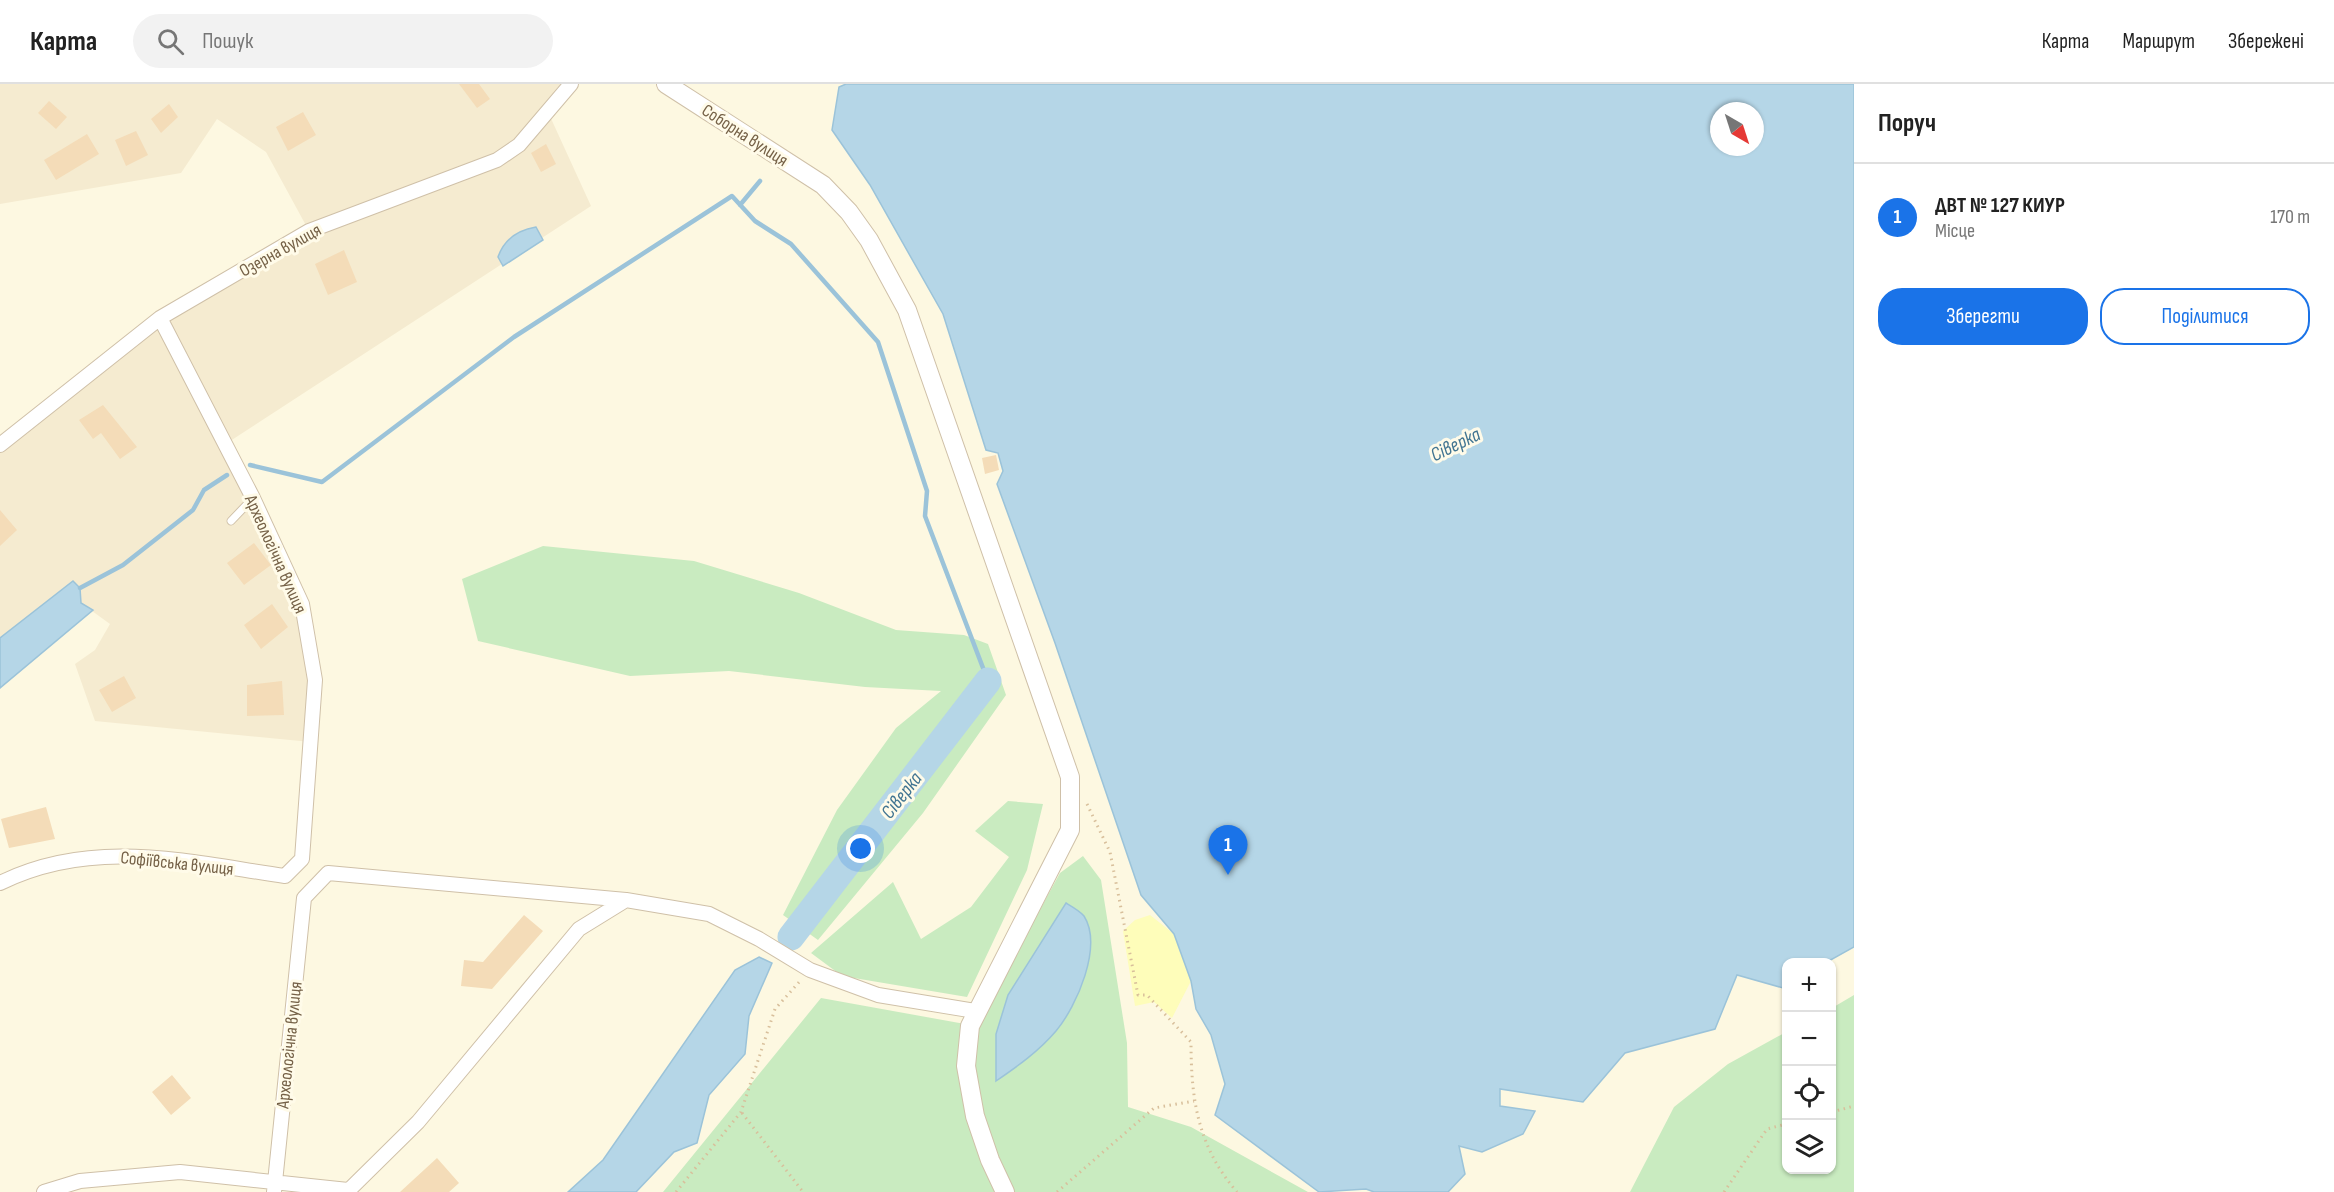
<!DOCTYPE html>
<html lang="uk">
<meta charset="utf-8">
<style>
body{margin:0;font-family:"Sofia Sans Condensed",sans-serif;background:#f2f2f2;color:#222}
.controls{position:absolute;right:18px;bottom:18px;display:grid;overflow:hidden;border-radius:12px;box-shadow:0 2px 4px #0004}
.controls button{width:54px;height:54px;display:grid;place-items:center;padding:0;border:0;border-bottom:2px solid #e0e0e0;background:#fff;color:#222;font:30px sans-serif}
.compass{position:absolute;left:1710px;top:18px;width:54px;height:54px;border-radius:50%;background:#fff;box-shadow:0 2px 4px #0004;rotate:141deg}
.you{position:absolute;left:861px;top:765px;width:21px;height:21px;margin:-15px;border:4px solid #fff;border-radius:50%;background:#1a73e8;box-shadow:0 0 0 9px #1a73e833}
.badge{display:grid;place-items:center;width:39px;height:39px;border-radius:50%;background:#1a73e8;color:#fff;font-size:20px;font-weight:700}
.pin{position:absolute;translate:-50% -50px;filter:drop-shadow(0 2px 3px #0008)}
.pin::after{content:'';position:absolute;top:32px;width:21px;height:18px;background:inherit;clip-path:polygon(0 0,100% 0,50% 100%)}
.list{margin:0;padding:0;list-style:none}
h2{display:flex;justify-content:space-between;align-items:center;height:78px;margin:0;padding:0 24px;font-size:26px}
h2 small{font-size:20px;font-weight:400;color:#767676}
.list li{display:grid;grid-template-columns:39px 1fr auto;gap:18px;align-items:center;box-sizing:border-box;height:108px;padding:0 24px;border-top:2px solid #e0e0e0}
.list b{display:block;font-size:22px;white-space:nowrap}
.list p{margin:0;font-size:20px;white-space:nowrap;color:#767676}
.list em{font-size:20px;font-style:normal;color:#767676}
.actions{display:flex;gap:12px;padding:18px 24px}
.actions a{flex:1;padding:14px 0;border:2px solid #1a73e8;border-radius:24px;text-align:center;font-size:21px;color:#1a73e8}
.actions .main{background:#1a73e8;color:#fff}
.icon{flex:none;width:33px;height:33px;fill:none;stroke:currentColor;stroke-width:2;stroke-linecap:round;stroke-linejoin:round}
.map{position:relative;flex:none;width:1854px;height:1108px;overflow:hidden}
header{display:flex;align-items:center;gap:36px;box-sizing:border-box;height:84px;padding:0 30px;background:#fff;border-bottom:2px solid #e0e0e0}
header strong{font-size:28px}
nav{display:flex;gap:33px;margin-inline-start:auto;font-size:21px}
.search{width:420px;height:54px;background:#f2f2f2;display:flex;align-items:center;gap:15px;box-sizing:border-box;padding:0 21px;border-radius:33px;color:#767676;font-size:22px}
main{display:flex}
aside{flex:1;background:#fff}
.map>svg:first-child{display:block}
</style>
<header>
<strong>Карта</strong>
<div class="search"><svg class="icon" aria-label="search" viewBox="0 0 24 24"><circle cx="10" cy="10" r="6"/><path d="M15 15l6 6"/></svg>Пошук</div>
<nav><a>Карта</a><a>Маршрут</a><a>Збережені</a></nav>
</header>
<main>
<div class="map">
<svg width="1854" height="1108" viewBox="0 0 1854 1108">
<rect width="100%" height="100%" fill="#fdf8e1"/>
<path fill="#f5ebd0" d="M0 0H571L548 28 591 122 224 361 302 520 315 596 311 658 95 637 75 580 95 566 110 540 81 519 80 504 73 497 0 554V361L160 234 309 147 266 68 217 35 181 89 0 120Z"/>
<path fill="#c9ebc0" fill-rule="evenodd" d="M543 462 694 477 799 509 896 546 964 551 988 560 1006 611 923 729 818 856 783 831 837 726 896 644 941 607 865 603 729 587 630 592 478 557 462 495Z
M1008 717 1043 720 1027 786 967 913 842 892 811 869 893 798 921 855 971 823 1009 773 975 747Z
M1083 772 1101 796 1127 959 1128 1023 1191 1043 1308 1108H663L821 914 976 942 1060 789ZM1076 913 997 969 996 950Z
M1854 911V1108H1630L1674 1023 1728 980 1786 948V1086H1832V924Z"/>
<path fill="#fefdba" d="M1150 831 1174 850 1191 897 1172 934 1154 918 1135 922 1123 847 1135 836Z"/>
<path fill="#b5d6e7" stroke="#9bc3d9" stroke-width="1.5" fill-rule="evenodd" d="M846 0H1854V863L1827 878H1786V902L1783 904 1737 891 1715 945 1625 969 1583 1018 1500 1005V1022L1535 1027 1523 1050 1482 1068 1459 1062 1465 1090 1448 1108H1374L1366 1105 1319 1108 1215 1031 1225 1000 1211 951 1196 925 1191 897 1174 850 1141 811 1055 559 997 400 1003 387 998 369 986 366 943 230 870 101 832 46 839 3ZM1719 27H1755V63H1719Z
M536 143 543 156 503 182 498 173C504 156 518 146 536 143Z
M73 497 80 504 81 519 93 526 0 604V554Z
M1066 819C1071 822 1080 827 1084 832 1103 862 1077 922 1056 947 1039 967 1018 982 996 997V950L1008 911Z
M759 873 772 879 749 932 745 970 709 1011 697 1059 674 1068 636 1108H568L603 1076 735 886Z"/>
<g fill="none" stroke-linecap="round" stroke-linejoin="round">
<path stroke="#9bc3d9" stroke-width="4.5" d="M740 121 760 97
M250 381 322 398 514 253 732 112 755 137 791 160 878 258 927 407 925 432 988 597
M80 504 123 481 193 426 204 406 227 391"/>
<path stroke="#b5d6e7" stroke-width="27" d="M791 853 988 597"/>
</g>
<path fill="#f4dcb8" d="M459 0H479L490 15 477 24Z
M49 17 67 33 56 45 38 29Z
M169 20 178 33 161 49 151 35Z
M303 28 316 51 288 67 276 43Z
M136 47 148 71 126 82 115 56Z
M87 50 99 70 56 96 44 76Z
M546 60 556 80 541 88 531 69Z
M344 166 357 198 328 211 315 180Z
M103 321 137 363 120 375 101 349 93 355 79 336Z
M996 371 999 386 985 390 982 374Z
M0 426 17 446 0 462Z
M254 459 271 481 244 501 227 479Z
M272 520 288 543 261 565 244 541Z
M124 592 136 614 112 628 99 606Z
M282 597 284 631 247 632V601Z
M46 723 55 755 9 764 1 735Z
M524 831 543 847 492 905 461 902 464 876 483 878Z
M172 991 191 1014 171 1031 152 1008Z
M437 1074 459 1099 449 1108H400Z"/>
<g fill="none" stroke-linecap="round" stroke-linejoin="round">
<defs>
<path id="service" d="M231 437 253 414"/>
<path id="minor" d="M0 361 160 234 309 147 497 76 519 61 571 0
M0 799C94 753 187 778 285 792L302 775 315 596 302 520 253 414 160 234
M44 1108 80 1097 180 1088 348 1106
M274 1108 304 814 328 789 626 816
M347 1108 418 1038 579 845 626 816 709 830 759 855 810 886 878 911 975 927"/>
<path id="tertiary" d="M666 0 823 101 849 128 869 156 907 226 1070 693V746L970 942 966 982 975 1032 990 1076 1005 1108"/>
</defs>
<use href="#service" stroke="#cfc0a8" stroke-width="9"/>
<use href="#minor" stroke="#cfc0a8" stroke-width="16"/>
<use href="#tertiary" stroke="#cfc0a8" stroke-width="20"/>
<path stroke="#d8bf9b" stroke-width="3" stroke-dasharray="1.5 4.5" stroke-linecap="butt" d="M1087 720 1110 768 1138 911H1147L1191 958C1191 1016 1198 1063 1237 1108
M1832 1028 1854 1022
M742 1029 803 1108
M676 1108 741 1028 775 925 801 896
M1057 1108 1154 1024 1194 1017
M1724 1108 1767 1045 1786 1040"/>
<use href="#service" stroke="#fff" stroke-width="7"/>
<use href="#minor" stroke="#fff" stroke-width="14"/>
<use href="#tertiary" stroke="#fff" stroke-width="18"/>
</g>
<g text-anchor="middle" stroke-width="6" stroke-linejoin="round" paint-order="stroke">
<g font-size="18" fill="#756147" stroke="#fffbe9">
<text transform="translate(745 51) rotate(33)" y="6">Соборна вулиця</text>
<text transform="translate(280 166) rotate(-29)" y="6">Озерна вулиця</text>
<text transform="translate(276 470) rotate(66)" y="6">Археологічна вулиця</text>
<text transform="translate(177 779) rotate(6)" y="6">Софіївська вулиця</text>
<text transform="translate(289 961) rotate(-84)" y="6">Археологічна вулиця</text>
</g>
<g font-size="20" font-style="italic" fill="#427592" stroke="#fffbe9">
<text transform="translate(1455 360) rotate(-26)" y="7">Сіверка</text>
<text transform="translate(901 711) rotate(-52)" y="7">Сіверка</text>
</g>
</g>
</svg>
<div class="controls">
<button>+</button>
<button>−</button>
<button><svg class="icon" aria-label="locate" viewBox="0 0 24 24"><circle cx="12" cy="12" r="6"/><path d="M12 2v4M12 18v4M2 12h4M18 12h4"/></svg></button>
<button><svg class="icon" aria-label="layers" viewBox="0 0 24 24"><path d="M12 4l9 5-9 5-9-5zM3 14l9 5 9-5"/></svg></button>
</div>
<svg class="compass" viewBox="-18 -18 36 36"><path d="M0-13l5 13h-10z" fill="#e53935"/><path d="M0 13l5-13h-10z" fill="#767676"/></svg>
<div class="you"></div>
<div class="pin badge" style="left:1228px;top:791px">1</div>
</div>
<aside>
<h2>Поруч<small></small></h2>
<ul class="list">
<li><span class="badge">1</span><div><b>ДВТ № 127 КИУР</b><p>Місце</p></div><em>170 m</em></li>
</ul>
<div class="actions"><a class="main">Зберегти</a><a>Поділитися</a></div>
</aside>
</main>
